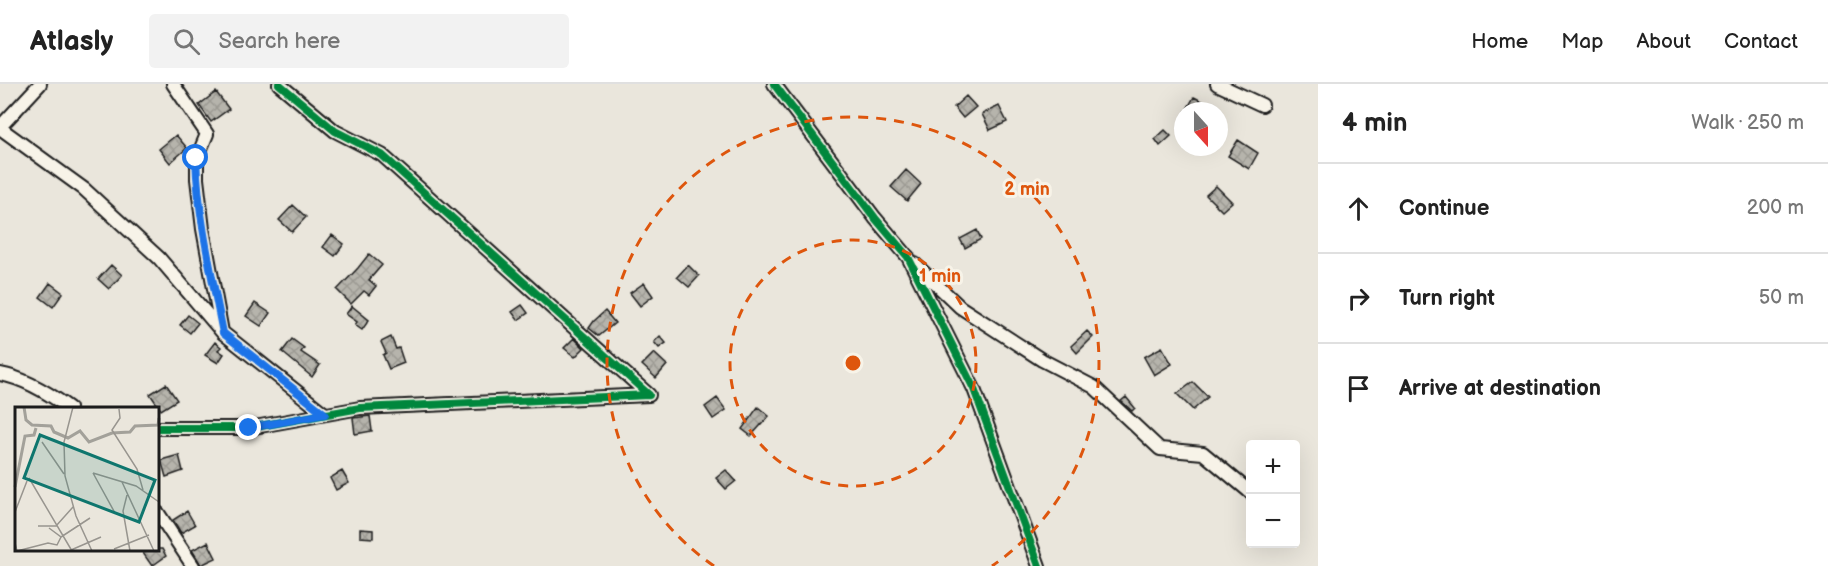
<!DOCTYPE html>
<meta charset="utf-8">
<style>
body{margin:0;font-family:"Balsamiq Sans",sans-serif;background:#f2f2f2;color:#222}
.controls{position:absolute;right:18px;bottom:18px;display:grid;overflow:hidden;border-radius:6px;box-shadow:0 6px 24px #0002}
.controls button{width:54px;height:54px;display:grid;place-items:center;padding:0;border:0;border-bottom:2px solid #e0e0e0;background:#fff;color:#222;font:30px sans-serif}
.compass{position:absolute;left:1174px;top:18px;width:54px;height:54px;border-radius:50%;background:#fff;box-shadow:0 6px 24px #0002;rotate:159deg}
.stop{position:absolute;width:18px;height:18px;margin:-14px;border:4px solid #1a73e8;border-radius:50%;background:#fff}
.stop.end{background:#1a73e8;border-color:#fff;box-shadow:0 2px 6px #0008}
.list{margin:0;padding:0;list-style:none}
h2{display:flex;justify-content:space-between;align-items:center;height:78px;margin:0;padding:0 24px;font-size:26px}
h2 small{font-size:20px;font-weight:400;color:#767676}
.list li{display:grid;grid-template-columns:39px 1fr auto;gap:18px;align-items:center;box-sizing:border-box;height:90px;padding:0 24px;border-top:2px solid #e0e0e0}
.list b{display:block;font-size:22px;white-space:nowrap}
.list em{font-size:20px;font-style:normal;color:#767676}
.icon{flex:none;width:33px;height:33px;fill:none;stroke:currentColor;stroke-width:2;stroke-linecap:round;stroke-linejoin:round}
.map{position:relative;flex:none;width:1318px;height:482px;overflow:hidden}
header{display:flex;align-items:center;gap:36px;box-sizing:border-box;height:84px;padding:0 30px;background:#fff;border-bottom:2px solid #e0e0e0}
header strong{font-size:28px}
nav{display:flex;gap:33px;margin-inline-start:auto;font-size:21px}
.search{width:420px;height:54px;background:#f2f2f2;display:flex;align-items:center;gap:15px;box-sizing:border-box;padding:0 21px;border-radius:6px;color:#767676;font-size:22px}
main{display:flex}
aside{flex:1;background:#fff}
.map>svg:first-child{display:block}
</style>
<header>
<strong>Atlasly</strong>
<div class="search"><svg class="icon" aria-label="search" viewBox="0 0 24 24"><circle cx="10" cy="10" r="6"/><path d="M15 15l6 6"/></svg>Search here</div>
<nav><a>Home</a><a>Map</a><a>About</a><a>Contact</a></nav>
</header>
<main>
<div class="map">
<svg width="1318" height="482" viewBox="0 0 1318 482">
<defs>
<pattern id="building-cross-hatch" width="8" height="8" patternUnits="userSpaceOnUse" patternTransform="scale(1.5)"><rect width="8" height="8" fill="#b6b4ac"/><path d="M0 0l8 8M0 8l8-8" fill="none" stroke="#9c9a93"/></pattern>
</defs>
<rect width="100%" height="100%" fill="#eae6dc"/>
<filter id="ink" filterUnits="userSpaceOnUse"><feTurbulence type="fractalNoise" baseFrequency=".0167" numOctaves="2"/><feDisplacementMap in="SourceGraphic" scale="12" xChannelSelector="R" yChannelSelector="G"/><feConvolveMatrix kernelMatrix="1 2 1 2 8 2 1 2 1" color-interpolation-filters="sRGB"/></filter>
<g filter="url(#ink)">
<path fill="url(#building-cross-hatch)" stroke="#1c1c1c" stroke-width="1.5" d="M216 8 229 25 211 38 199 21Z
M966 12 976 23 963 34 954 23Z
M1194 13 1206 19 1202 27H1186Z
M999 22 1007 38 990 46 982 30Z
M1165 46 1171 52 1160 62 1155 55Z
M176 51 187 64 170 79 159 65Z
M1238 56 1258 69 1249 85 1228 72Z
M906 86 921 100 907 117 891 103Z
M1216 102 1232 118 1222 127 1206 111Z
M293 121 306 133 292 148 279 136Z
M977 146 981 155 965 164 960 155Z
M332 151 344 160 335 172 323 163Z
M369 170 382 181 369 196 376 202 369 211 364 207 351 220 337 206 358 184Z
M111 181 122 191 109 205 98 195Z
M688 181 699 192 689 203 677 193Z
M50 199 63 209 53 223 40 213Z
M644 199 653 212 640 222 630 209Z
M255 219 270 229 261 242 246 232Z
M522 221 528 229 518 236 512 228Z
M352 222 369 236 362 246 355 241 357 238 346 230Z
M605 227 615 239 599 252 589 244 594 237Z
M188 231 198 239 190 249 180 241Z
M1087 247 1093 253 1077 269 1071 262Z
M660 252 666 259 659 264 654 258Z
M391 253 396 265 399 264 404 279 389 285 383 271 386 269 381 258Z
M574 254 584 264 575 273 564 264Z
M292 255 304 264 301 268 320 281 312 293 282 268Z
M215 258 221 263 218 266 224 270 218 279 205 271Z
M1162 263 1172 280 1154 291 1144 273Z
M654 269 667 281 656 294 642 281Z
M1193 298 1208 313 1193 326 1177 310Z
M166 300 177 316 161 326 150 310Z
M1126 313 1135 324 1132 327 1121 317Z
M717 314 726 326 713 335 705 323Z
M758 323 769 332 751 352 742 345Z
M370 332 372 347 355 350 353 334Z
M179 371 183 387 166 393 161 376Z
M726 386 736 397 726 405 716 394Z
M342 387 349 399 336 406 330 394Z
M187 427 195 441 181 449 173 436Z
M360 445 373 446V454L360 453Z
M208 458 216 474 201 481 192 466Z
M149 465H162L166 472 152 482 143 469Z"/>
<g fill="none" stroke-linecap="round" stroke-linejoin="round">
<defs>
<path id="minor" d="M173 0 207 50 197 74V95L203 145 222 248
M279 0 335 47 382 71 649 311
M774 0 875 134 908 173 974 305 1039 482
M1217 0 1262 21
M0 43 40 0
M0 44 84 105 159 174 223 249 325 330
M915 180 960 223 1042 276 1094 303 1160 365 1203 369 1250 408
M0 290C24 294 50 310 69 324
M158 344H249L360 324 649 311
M158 429 193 482"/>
</defs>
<use href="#minor" stroke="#1c1c1c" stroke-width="16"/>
<use href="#minor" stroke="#f7f3e8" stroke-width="12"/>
<defs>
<path id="cycleway" d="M279 0 335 47 382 71 649 311
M774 0 875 134 908 173 974 305 1039 482
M158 344H249L360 324 649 311"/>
</defs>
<use href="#cycleway" stroke="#f7f3e8" stroke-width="11"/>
<use href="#cycleway" stroke="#00873e" stroke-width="8"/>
</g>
</g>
<g fill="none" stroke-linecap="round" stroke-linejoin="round" filter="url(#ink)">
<path stroke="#1a73e8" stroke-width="8" d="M196 74C198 133 212 192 223 249L325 330 249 344"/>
</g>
<g fill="none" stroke="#de560d" stroke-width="3" stroke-dasharray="10 8">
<circle cx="853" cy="279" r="123"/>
<path d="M714 482A246 246 0 1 1 992 482"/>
</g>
<g transform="translate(15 323)">
<rect width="144" height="144" fill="#eae6dc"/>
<path fill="none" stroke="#a3a19a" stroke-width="3" d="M9 0 11 13 17 18 36 19 39 25 53 31 65 24 74 35 97 26 115 25 120 19 143 18 144 11M0 80 10 29 19 28 21 21"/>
<path fill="none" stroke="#98958f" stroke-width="1.5" d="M58 0 49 35 50 69 61 109 77 144M58 1 121 0M104 2 105 11 97 23 122 62 128 83M27 35 49 67M78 66 121 79 144 95M78 66 100 106 109 109M14 71 57 144M107 75 139 144M112 88 108 104 115 144M0 105 12 74M23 119H41L58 100M46 130 75 111M0 136 2 144 33 136 42 138 46 130 34 121M99 142 134 128M56 143 86 130"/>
<path fill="#0f766e" fill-opacity="0.15" stroke="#0f766e" stroke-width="3" d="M25 28 140 73 124 115 9 71Z"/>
<rect width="144" height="144" fill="none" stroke="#1c1c1c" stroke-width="3"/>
</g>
<circle cx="853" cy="279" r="9" fill="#de560d" stroke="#f7f3e8" stroke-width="3"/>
<g font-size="18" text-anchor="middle" font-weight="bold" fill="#de560d" stroke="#f7f3e8" stroke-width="6" stroke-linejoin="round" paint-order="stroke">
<text x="1027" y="111">2 min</text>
<text x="940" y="198">1 min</text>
</g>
</svg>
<div class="controls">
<button>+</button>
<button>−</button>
</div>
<svg class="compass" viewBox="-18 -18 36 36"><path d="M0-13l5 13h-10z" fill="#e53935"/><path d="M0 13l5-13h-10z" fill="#767676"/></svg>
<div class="stop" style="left:196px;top:74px"></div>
<div class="stop end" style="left:249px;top:344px"></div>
</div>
<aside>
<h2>4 min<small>Walk · 250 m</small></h2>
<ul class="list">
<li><svg class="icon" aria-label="ahead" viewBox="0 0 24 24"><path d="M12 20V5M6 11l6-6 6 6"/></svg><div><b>Continue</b></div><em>200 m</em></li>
<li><svg class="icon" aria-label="right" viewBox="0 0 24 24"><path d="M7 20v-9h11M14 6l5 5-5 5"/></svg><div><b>Turn right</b></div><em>50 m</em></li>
<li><svg class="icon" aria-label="arrive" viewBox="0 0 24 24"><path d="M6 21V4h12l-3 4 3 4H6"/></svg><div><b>Arrive at destination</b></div></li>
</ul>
</aside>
</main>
